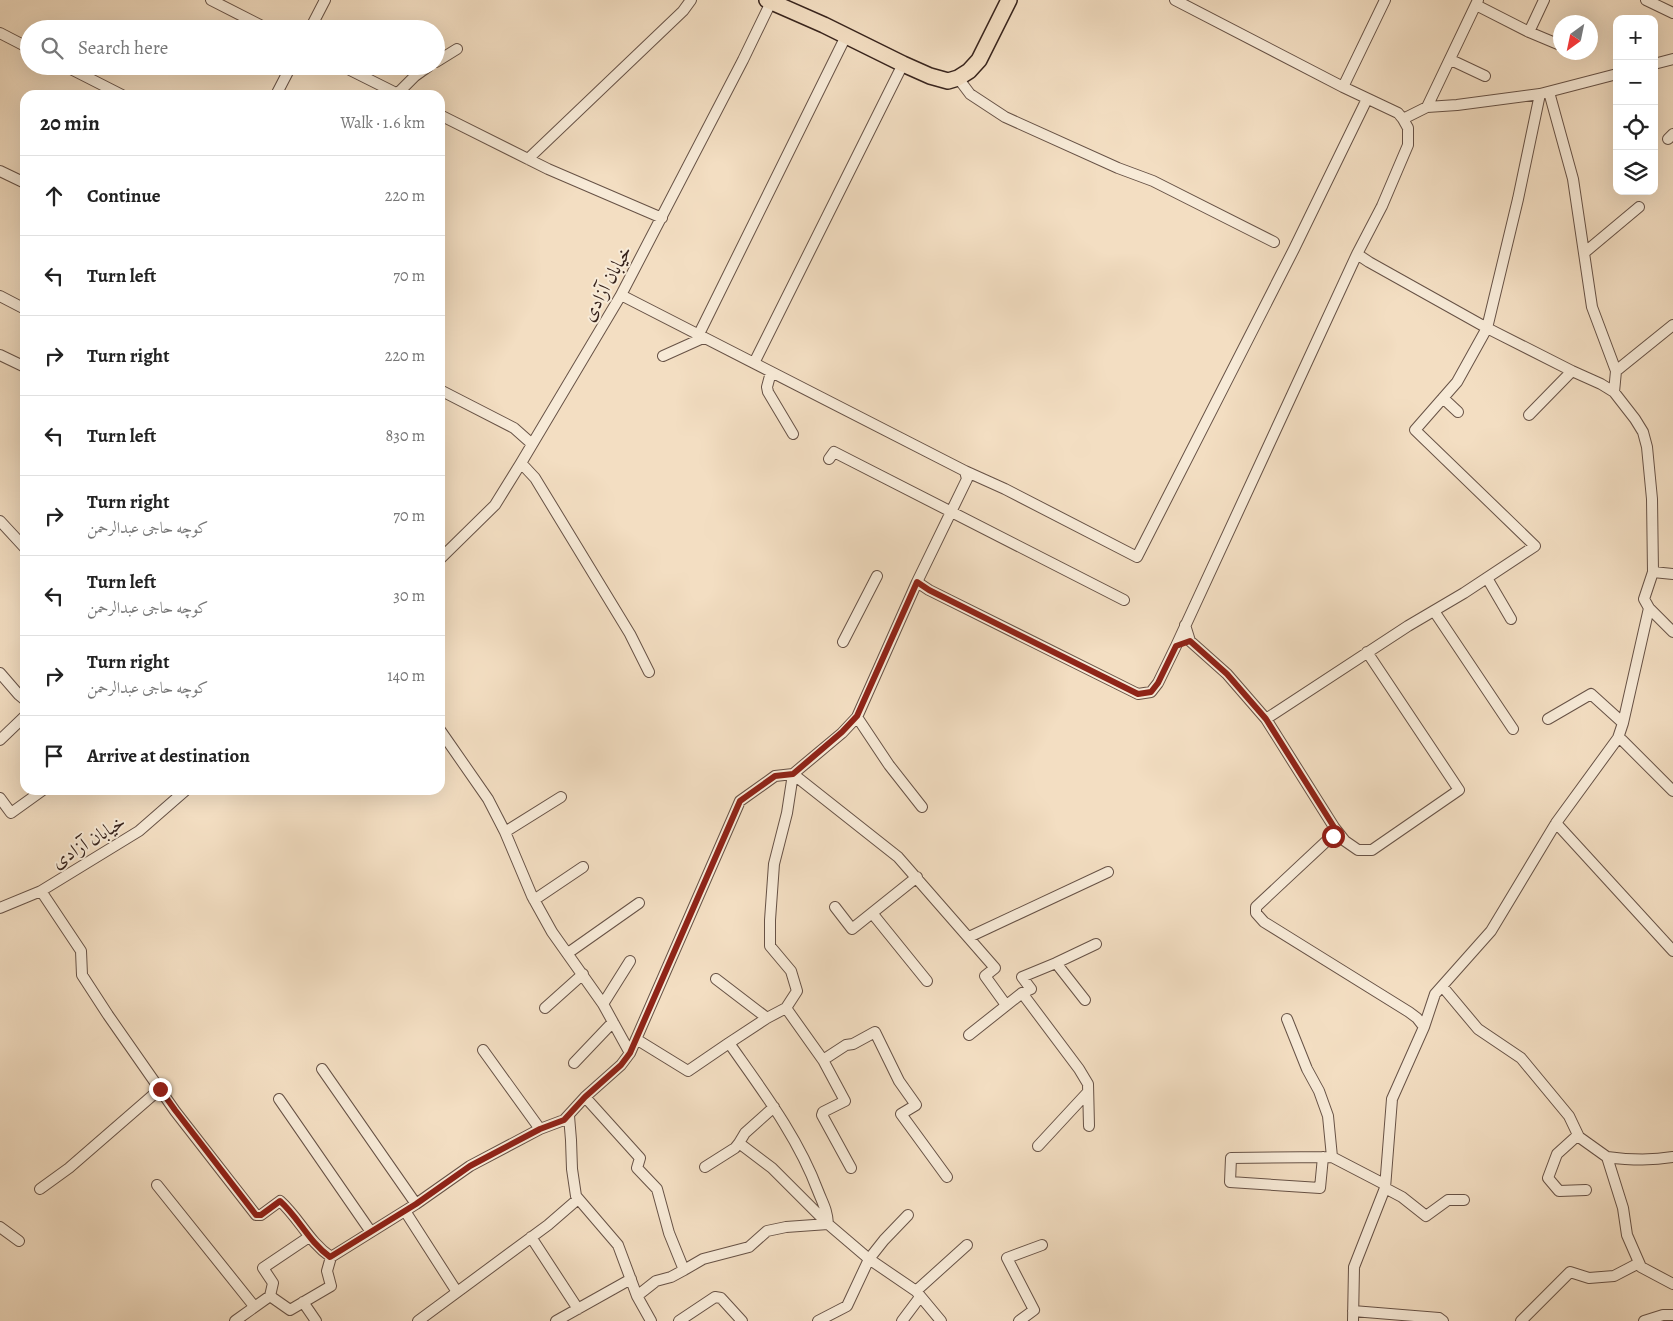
<!DOCTYPE html>
<meta charset="utf-8">
<style>
body{margin:0;font-family:Alegreya,Amiri,serif;background:#f6f6f6;color:#222}
.controls{position:absolute;right:15px;top:15px;display:grid;overflow:hidden;border-radius:10px;box-shadow:0 5px 20px #0002}
.controls button{width:45px;height:45px;display:grid;place-items:center;padding:0;border:0;border-bottom:1px solid #e0e0e0;background:#fff;color:#222;font:25px sans-serif}
.compass{position:absolute;left:1553px;top:15px;width:45px;height:45px;border-radius:50%;background:#fff;box-shadow:0 5px 20px #0002;rotate:213deg}
.stop{position:absolute;width:15px;height:15px;margin:-11px;border:4px solid #8f2418;border-radius:50%;background:#fff}
.stop.end{background:#8f2418;border-color:#fff;box-shadow:0 1px 5px #0008}
.list{margin:0;padding:0;list-style:none}
h2{display:flex;justify-content:space-between;align-items:center;height:65px;margin:0;padding:0 20px;font-size:21px}
h2 small{font-size:16px;font-weight:400;color:#767676}
.list li{display:grid;grid-template-columns:32px 1fr auto;gap:15px;align-items:center;box-sizing:border-box;height:80px;padding:0 20px;border-top:1px solid #e0e0e0}
.list b{display:block;font-size:19px;white-space:nowrap}
.list p{margin:0;font-size:16px;white-space:nowrap;color:#767676}
.list em{font-size:16px;font-style:normal;color:#767676}
.icon{flex:none;width:28px;height:28px;fill:none;stroke:currentColor;stroke-width:2;stroke-linecap:round;stroke-linejoin:round}
.map{position:relative;flex:none;width:1673px;height:1321px;overflow:hidden}
.search{position:absolute;background:#fff;box-shadow:0 5px 20px #0002;left:20px;top:20px;width:425px;height:55px;display:flex;align-items:center;gap:12px;box-sizing:border-box;padding:0 18px;border-radius:28px;color:#767676;font-size:19px}
.panel{position:absolute;background:#fff;box-shadow:0 5px 20px #0002;left:20px;top:90px;width:425px;height:705px;border-radius:15px}
.map>svg:first-child{display:block}
</style>
<div class="map">
<svg width="1673" height="1321" viewBox="0 0 1673 1321">
<rect width="100%" height="100%" fill="#f3dec2"/>
<filter id="stains"><feTurbulence type="fractalNoise" baseFrequency=".004" numOctaves="4"/><feColorMatrix values="0 0 0 0 .2 0 0 0 0 .09 0 0 0 0 .02 0 0 0 .5 -.17"/></filter>
<radialGradient id="worn" r=".72"><stop offset=".6" stop-color="#630" stop-opacity="0"/><stop offset="1" stop-color="#630" stop-opacity=".3"/></radialGradient>
<g fill="none" stroke-linecap="round" stroke-linejoin="round">
<defs>
<path id="minor" d="M211 0 268 29
M1646 0 1673 13
M1476 5 1529 32 1560 45
M310 29 325 0
M1529 32 1544 0
M0 33 29 48
M1451 60 1485 76
M436 62 457 49
M1654 64 1673 59
M65 66 122 95
M342 66 400 95
M958 78 970 94 1005 117 1118 168 1153 181 1274 242
M1343 87 1385 0
M1549 92 1573 179 1592 307 1616 371 1614 392
M397 94 415 76 429 66
M276 95 291 66
M1427 107 1478 0
M440 115 548 169 662 218
M1403 119 1427 107 1457 105 1540 94 1617 74
M1668 139 1673 134
M528 159 683 11 691 0
M0 171 25 183
M1584 253 1639 207
M621 295 965 471 967 479 917 582 929 590 1138 694 1151 692 1158 683 1176 646 1357 254 1382 206 1408 145V128L1403 119 1398 113 1343 87 1175 0
M0 296 25 309
M698 336 846 36
M0 355 25 367
M663 356 703 338
M754 363 903 64
M1616 371 1673 325
M771 372 767 387 768 392 793 434
M440 390 514 428 532 444
M1443 398 1458 412
M1529 415 1572 371
M829 459 834 452 1124 600
M521 463 535 478 630 634 649 672
M965 471 1005 489 1137 557 1294 249 1367 99
M0 521 25 548
M440 559 495 505 521 463 621 295 743 60 772 0
M1653 572 1673 574
M1487 578 1511 619
M1649 608 1673 632
M1434 611 1513 729
M1185 625 1190 641 1227 674 1266 719 1334 827 1333 835 1256 907V913L1264 922 1409 1012 1417 1018 1424 1027
M843 642 877 576
M0 673 19 695 25 700
M857 717 889 765 922 807
M1266 719 1408 626 1464 593 1535 546 1415 430 1457 382 1487 328 1518 199 1540 94
M1548 719 1591 694 1623 723
M440 730 488 799 505 832 532 896 552 932 603 1004 630 1053
M1618 738 1622 740 1673 791
M0 740 25 716
M793 774 787 813 774 864 770 920V946L791 971 797 991 786 1008 823 1060 846 1045 853 1044 875 1032 899 1081 916 1105 901 1114 947 1177
M793 774 898 857 995 968 985 976 1006 1005
M0 798 11 813 43 790
M1556 823 1673 951
M1334 827 1345 841 1358 850H1372L1459 790 1367 652
M505 832 561 797
M41 891 81 951 82 975 108 1015 175 1111 256 1215H261L280 1201C299 1218 309 1242 331 1257
M534 900 583 867
M835 907 852 929 917 877
M0 908 41 891 139 831 186 790
M872 913 927 981
M969 937 1108 872
M568 953 639 903
M1056 963 1085 1000
M716 979 767 1018
M1442 986 1478 1029 1521 1058 1569 1116 1579 1137 1607 1157 1623 1208 1627 1235 1641 1267 1673 1284
M1022 993 1079 1069 1088 1084 1089 1126
M603 1004 630 961
M545 1008 583 974
M1287 1019 1307 1069 1319 1091 1328 1116 1332 1157 1384 1184
M969 1035 1022 993 1031 989 1022 977 1056 963 1096 944
M636 1039 688 1071 729 1043
M483 1050 540 1129
M823 1060 845 1101 823 1112 822 1115 851 1168
M574 1063 613 1022
M322 1069 416 1204
M585 1097 640 1158 637 1168 657 1189 669 1233 684 1270 703 1259 749 1247 767 1231 786 1227 828 1224C827 1209 823 1204 818 1191 798 1137 762 1090 729 1043L767 1018 786 1008
M279 1099 371 1232
M774 1107 745 1133 739 1143 772 1168 828 1224 869 1259 884 1240 908 1215
M569 1116 571 1140 572 1169 576 1196 618 1245 637 1296 651 1321
M1578 1135 1557 1154 1548 1178 1559 1191 1586 1190
M1038 1146 1088 1092
M1323 1157 1320 1188 1230 1182 1231 1158 1332 1157
M1607 1157C1629 1160 1651 1161 1673 1157
M705 1167 735 1148 739 1143
M157 1185 254 1306
M1385 1188 1402 1197 1426 1216 1448 1200H1464
M40 1189 69 1168 160 1089
M405 1211 457 1292
M0 1227 19 1241
M531 1237 578 1309
M916 1291 967 1245
M270 1296 273 1283 263 1268 309 1237
M637 1296 656 1281 671 1277 684 1270
M303 1302 316 1321
M1353 1311 1439 1318 1443 1321
M235 1321 270 1296 290 1310 331 1286 327 1271 331 1257 416 1204 470 1166 540 1129 564 1120 585 1097 621 1065 630 1053 740 801 775 776 793 774 842 733 857 717 917 582
M418 1321 548 1225 578 1199
M556 1321 631 1279
M679 1321 715 1297 721 1298 742 1321
M818 1321 847 1306 869 1259 916 1291 941 1321
M902 1321 920 1297
M1019 1321 1034 1310 1007 1258 1042 1245
M1353 1321 1354 1267 1385 1188 1392 1099 1424 1027 1435 994 1491 931 1556 823 1618 738 1623 723 1649 608 1644 599 1653 572 1652 499 1647 447 1643 432 1635 419 1614 392 1601 384 1572 371 1487 328 1369 262 1357 254
M1521 1321 1570 1272 1589 1278 1614 1276 1639 1263
M1644 1321 1663 1315H1673"/>
<path id="highway" d="M767 0 824 25 903 64 930 76 948 81 958 78 969 71 979 60 1009 0"/>
</defs>
<use href="#minor" stroke="#675246" stroke-width="12"/>
<use href="#highway" stroke="#38241d" stroke-width="18"/>
<use href="#minor" stroke="#f7ead7" stroke-width="10"/>
<use href="#highway" stroke="#f3dec2" stroke-width="15"/>
</g>
<g fill="none" stroke-linecap="round" stroke-linejoin="round">
<path stroke="#8f2418" stroke-width="6" d="M160 1089 175 1110 256 1215H261L280 1201C299 1218 309 1242 330 1257L416 1204 470 1166 540 1129 564 1120 585 1097 621 1065 630 1053 740 801 775 776 793 774 842 732 857 716 917 582 929 590 1138 694 1151 692 1158 683 1176 646 1190 641 1227 674 1266 719 1334 827 1333 836"/>
</g>
<g text-anchor="middle" stroke-width="4" stroke-linejoin="round" paint-order="stroke">
<g font-size="19" fill="#38241d" stroke="#f7ead7">
<text transform="translate(606 283) rotate(-61)" y="7">خیابان آزادی</text>
<text transform="translate(88 841) rotate(-32)" y="7">خیابان آزادی</text>
</g>
</g>
<rect width="100%" height="100%" filter="url(#stains)"/>
<rect width="100%" height="100%" fill="url(#worn)"/>
</svg>
<div class="controls">
<button>+</button>
<button>−</button>
<button><svg class="icon" aria-label="locate" viewBox="0 0 24 24"><circle cx="12" cy="12" r="6"/><path d="M12 2v4M12 18v4M2 12h4M18 12h4"/></svg></button>
<button><svg class="icon" aria-label="layers" viewBox="0 0 24 24"><path d="M12 4l9 5-9 5-9-5zM3 14l9 5 9-5"/></svg></button>
</div>
<svg class="compass" viewBox="-18 -18 36 36"><path d="M0-13l5 13h-10z" fill="#e53935"/><path d="M0 13l5-13h-10z" fill="#767676"/></svg>
<div class="stop" style="left:1333px;top:836px"></div>
<div class="stop end" style="left:160px;top:1089px"></div>
<div class="search"><svg class="icon" aria-label="search" viewBox="0 0 24 24"><circle cx="10" cy="10" r="6"/><path d="M15 15l6 6"/></svg>Search here</div>
<section class="panel">
<h2>20 min<small>Walk · 1.6 km</small></h2>
<ul class="list">
<li><svg class="icon" aria-label="ahead" viewBox="0 0 24 24"><path d="M12 20V5M6 11l6-6 6 6"/></svg><div><b>Continue</b></div><em>220 m</em></li>
<li><svg class="icon" aria-label="left" viewBox="0 0 24 24"><path d="M17 20v-9H6M10 6l-5 5 5 5"/></svg><div><b>Turn left</b></div><em>70 m</em></li>
<li><svg class="icon" aria-label="right" viewBox="0 0 24 24"><path d="M7 20v-9h11M14 6l5 5-5 5"/></svg><div><b>Turn right</b></div><em>220 m</em></li>
<li><svg class="icon" aria-label="left" viewBox="0 0 24 24"><path d="M17 20v-9H6M10 6l-5 5 5 5"/></svg><div><b>Turn left</b></div><em>830 m</em></li>
<li><svg class="icon" aria-label="right" viewBox="0 0 24 24"><path d="M7 20v-9h11M14 6l5 5-5 5"/></svg><div><b>Turn right</b><p>کوچه حاجی عبدالرحمن</p></div><em>70 m</em></li>
<li><svg class="icon" aria-label="left" viewBox="0 0 24 24"><path d="M17 20v-9H6M10 6l-5 5 5 5"/></svg><div><b>Turn left</b><p>کوچه حاجی عبدالرحمن</p></div><em>30 m</em></li>
<li><svg class="icon" aria-label="right" viewBox="0 0 24 24"><path d="M7 20v-9h11M14 6l5 5-5 5"/></svg><div><b>Turn right</b><p>کوچه حاجی عبدالرحمن</p></div><em>140 m</em></li>
<li><svg class="icon" aria-label="arrive" viewBox="0 0 24 24"><path d="M6 21V4h12l-3 4 3 4H6"/></svg><div><b>Arrive at destination</b></div></li>
</ul>
</section>
</div>
